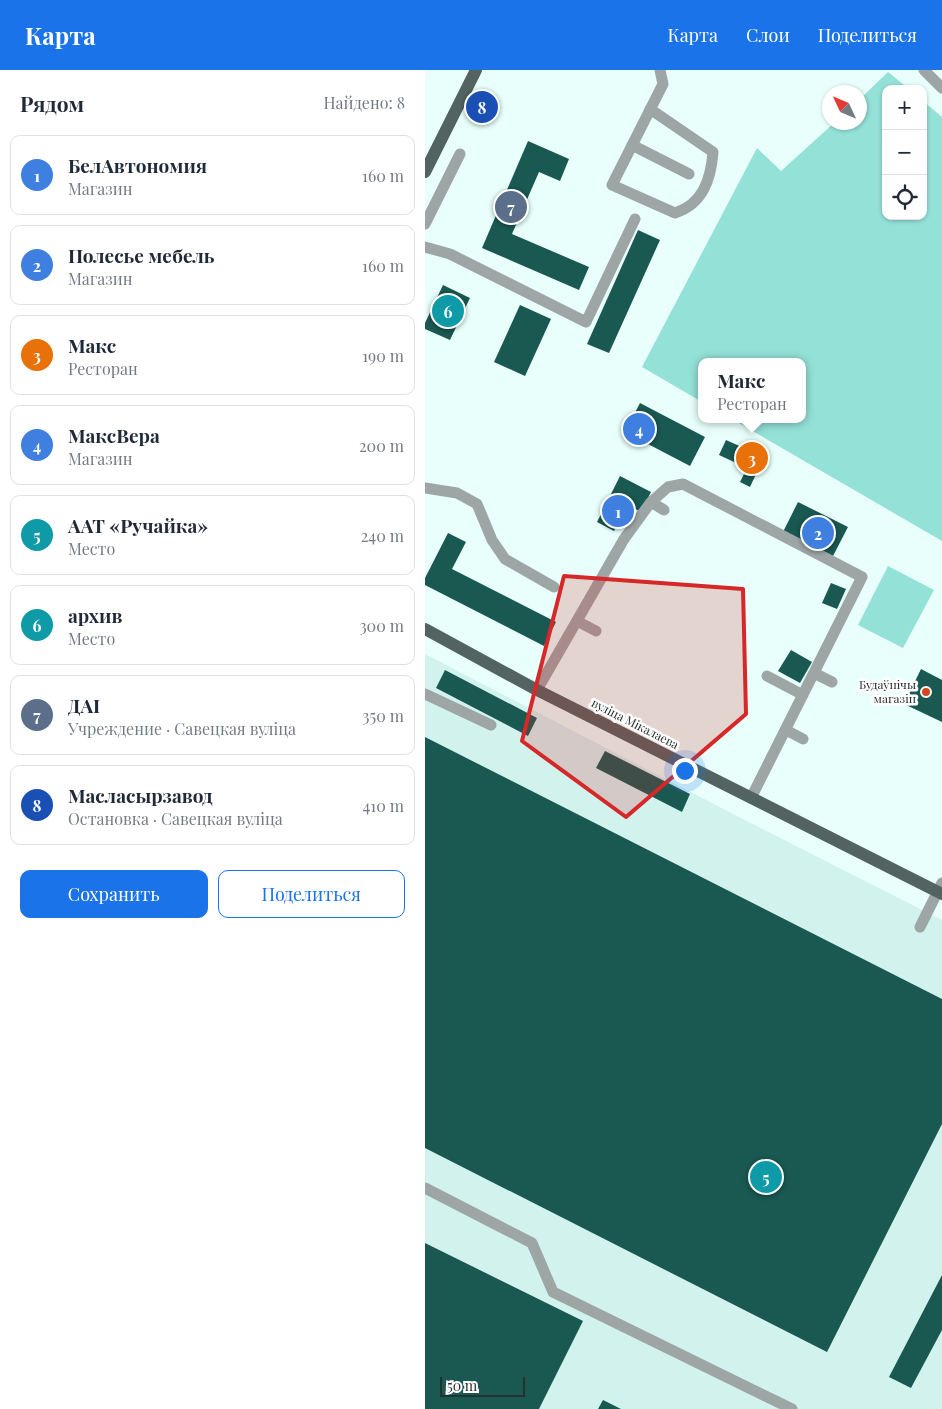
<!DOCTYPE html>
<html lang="ru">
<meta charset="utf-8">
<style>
body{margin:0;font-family:"Playfair Display",serif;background:#f2f2f3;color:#1f2937}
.controls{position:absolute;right:15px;top:15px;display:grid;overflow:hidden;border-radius:10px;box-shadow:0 1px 4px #0004}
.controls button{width:45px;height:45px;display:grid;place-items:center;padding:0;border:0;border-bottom:1px solid #e0e1e3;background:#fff;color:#1f2937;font:25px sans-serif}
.compass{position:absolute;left:397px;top:15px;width:45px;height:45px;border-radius:50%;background:#fff;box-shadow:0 1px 4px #0004;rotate:314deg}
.scale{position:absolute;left:15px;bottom:12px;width:85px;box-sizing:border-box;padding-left:5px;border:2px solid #27302f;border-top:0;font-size:14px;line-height:18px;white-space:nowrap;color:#27302f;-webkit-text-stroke:4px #fff;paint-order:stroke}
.you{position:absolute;left:259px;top:700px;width:18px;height:18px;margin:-12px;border:4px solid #fff;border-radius:50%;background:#1a73e8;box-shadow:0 0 0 8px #1a73e833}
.badge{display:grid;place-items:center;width:32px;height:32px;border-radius:50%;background:#1a73e8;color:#fff;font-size:16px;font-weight:700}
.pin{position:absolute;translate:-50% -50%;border:2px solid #fff;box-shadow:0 1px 5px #0006}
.popup{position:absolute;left:273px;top:288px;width:108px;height:65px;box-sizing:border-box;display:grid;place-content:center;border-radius:10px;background:#fff;filter:drop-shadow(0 1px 4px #0005);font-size:16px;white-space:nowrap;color:#747a83}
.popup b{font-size:19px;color:#1f2937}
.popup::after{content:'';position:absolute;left:50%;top:100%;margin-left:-10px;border:10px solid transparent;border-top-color:#fff}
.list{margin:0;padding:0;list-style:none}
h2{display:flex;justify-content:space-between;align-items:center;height:65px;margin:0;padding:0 20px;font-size:21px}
h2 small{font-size:16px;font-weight:400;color:#747a83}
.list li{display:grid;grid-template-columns:32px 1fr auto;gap:15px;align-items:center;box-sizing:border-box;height:80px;margin:0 10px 10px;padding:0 10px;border:1px solid #e0e1e3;border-radius:10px}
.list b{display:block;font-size:19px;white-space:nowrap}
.list p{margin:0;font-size:16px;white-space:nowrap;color:#747a83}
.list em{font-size:16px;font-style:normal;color:#747a83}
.actions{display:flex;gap:10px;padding:15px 20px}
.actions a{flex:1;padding:11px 0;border:1px solid #1a73e8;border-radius:10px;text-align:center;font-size:18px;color:#1a73e8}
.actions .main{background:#1a73e8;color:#fff}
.icon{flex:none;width:28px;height:28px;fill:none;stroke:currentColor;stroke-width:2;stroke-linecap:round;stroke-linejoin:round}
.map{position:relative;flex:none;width:517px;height:1339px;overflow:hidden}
header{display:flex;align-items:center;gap:30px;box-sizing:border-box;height:70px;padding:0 25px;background:#1a73e8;color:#fff}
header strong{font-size:24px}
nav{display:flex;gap:28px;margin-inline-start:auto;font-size:18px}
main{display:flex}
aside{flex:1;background:#fff}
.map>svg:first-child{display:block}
</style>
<header>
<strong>Карта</strong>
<nav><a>Карта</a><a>Слои</a><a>Поделиться</a></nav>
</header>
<main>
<aside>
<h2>Рядом<small>Найдено: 8</small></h2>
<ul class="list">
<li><span class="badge" style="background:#3f7fe0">1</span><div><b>БелАвтономия</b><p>Магазин</p></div><em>160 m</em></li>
<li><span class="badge" style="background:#3f7fe0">2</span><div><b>Полесье мебель</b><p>Магазин</p></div><em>160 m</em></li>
<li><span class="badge" style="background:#e8710a">3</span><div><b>Макс</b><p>Ресторан</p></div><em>190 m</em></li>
<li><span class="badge" style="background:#3f7fe0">4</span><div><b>МаксBepa</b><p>Магазин</p></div><em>200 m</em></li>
<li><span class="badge" style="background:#0f9aa8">5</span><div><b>ААТ «Ручайка»</b><p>Место</p></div><em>240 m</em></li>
<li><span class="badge" style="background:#0f9aa8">6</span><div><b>архив</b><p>Место</p></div><em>300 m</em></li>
<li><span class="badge" style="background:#5c6f8a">7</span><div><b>ДАІ</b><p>Учреждение · Савецкая вуліца</p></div><em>350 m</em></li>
<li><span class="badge" style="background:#1a4fb4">8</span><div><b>Масласырзавод</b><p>Остановка · Савецкая вуліца</p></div><em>410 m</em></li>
</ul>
<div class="actions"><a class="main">Сохранить</a><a>Поделиться</a></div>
</aside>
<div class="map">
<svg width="517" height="1339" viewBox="0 0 517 1339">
<rect width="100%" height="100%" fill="#e8fffb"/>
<path fill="#d2f2ee" d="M0 584 310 745 517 850V1339H0Z"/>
<path fill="#94e1d8" d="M463 2 484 19H461V146H498V31L517 47V471L307 349H377V292H277V332L217 297 332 78 356 101 409 53 434 52 435 29Z
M463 496 509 520 478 578 433 555Z"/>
<path fill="#1a5852" d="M103 71 144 89 135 111 114 102 87 164 164 197 154 220 57 178Z
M213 160 235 170 184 283 162 274Z
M18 215 45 228 25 270 0 259V253Z
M95 235 126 249 100 306 69 292Z
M215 333 280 367 265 396 200 362Z
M301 370 339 387 325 417 315 412 322 398 294 385Z
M195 406 226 422 216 442 203 435 189 461 172 452Z
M373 432 423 457 408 486 358 462Z
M23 463 41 472 27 499 131 552 119 576 0 515V508Z
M406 513 421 519 412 539 397 533Z
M366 580 387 592 375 613 353 601Z
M496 599 517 610V652L479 634Z
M20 600 112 648 103 666 11 618Z
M0 667 517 929V1054L402 1282 0 1078Z
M180 681 265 724 257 742 171 698Z
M0 1173 158 1251 114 1339H0Z
M517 1205V1260L486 1318 464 1307Z
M178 1330 196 1339H173Z"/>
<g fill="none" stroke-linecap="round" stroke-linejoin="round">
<path stroke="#9da6a5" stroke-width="11" d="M499 0 517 18
M225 39 288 82C286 109 278 134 250 143L187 115 238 14 235 0
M207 75 264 104
M0 154 35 84
M0 177 25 184 161 252 210 149
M0 418 32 423 52 434 67 470 80 489 129 517
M226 432 239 440
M152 551 171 561
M389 603 407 612
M342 606 378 625
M112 620 199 469 226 432 243 417 258 414 437 507 326 728
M0 624 66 655
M361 660 378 669
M495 857 517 813
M0 1118 107 1173 128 1222 367 1339"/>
<path stroke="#526361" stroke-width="12" d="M0 102 51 0
M0 559 112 620 517 824"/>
</g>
<path fill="#d62828" fill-opacity="0.2" stroke="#d62828" stroke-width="4" stroke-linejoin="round" d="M139 506 318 519 321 644 201 747 97 671Z"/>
<circle fill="#d14821" stroke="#fff" stroke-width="2" cx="501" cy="622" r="5"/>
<g text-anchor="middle" stroke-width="5" stroke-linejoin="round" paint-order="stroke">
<g font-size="12" fill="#27302f" stroke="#fff" text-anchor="end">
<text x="491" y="619">Будаўнічы<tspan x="491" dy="14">магазін</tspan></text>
</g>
<g font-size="12" fill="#27302f" stroke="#fff">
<text transform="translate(210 654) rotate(27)" y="4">вуліца Мікалаева</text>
</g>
</g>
</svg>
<div class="controls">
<button>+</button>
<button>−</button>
<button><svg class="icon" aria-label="locate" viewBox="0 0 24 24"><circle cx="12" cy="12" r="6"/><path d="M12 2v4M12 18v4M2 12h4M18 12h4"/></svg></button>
</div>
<svg class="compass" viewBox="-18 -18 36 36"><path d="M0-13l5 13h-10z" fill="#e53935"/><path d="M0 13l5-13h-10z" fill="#747a83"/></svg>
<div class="scale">50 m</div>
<div class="you"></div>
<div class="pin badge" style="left:193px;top:441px;background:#3f7fe0">1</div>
<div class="pin badge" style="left:393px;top:463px;background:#3f7fe0">2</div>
<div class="pin badge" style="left:327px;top:388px;background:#e8710a">3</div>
<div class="popup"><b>Макс</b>Ресторан</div>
<div class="pin badge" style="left:214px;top:359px;background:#3f7fe0">4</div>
<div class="pin badge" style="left:341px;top:1107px;background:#0f9aa8">5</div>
<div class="pin badge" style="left:23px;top:241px;background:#0f9aa8">6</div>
<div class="pin badge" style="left:86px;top:137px;background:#5c6f8a">7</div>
<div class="pin badge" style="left:57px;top:37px;background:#1a4fb4">8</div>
</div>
</main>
